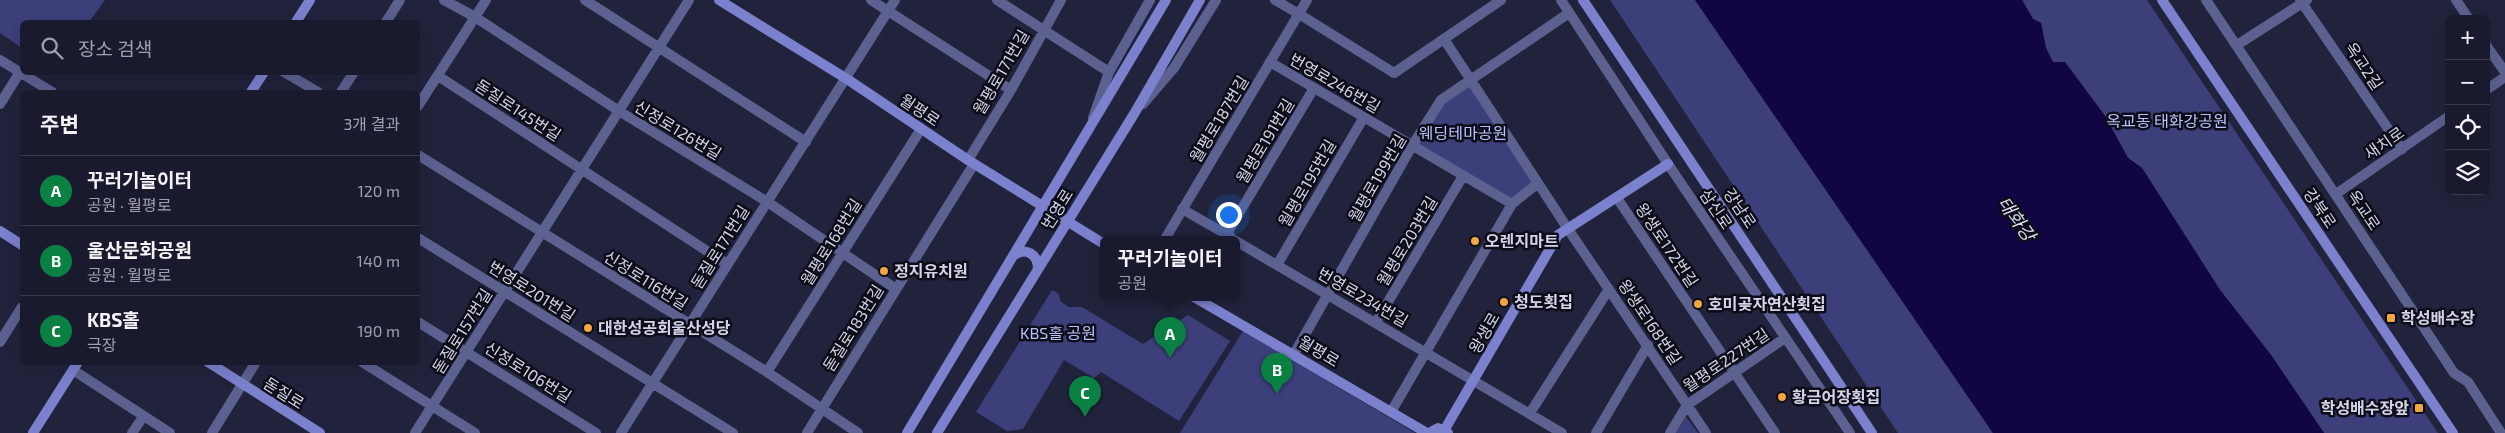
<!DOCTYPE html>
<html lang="ko">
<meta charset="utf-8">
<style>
body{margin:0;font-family:"Exo 2","Noto Sans KR",sans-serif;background:#222335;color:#f1f3f6}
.controls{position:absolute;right:15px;top:15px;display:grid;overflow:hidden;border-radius:8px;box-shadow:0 5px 20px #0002}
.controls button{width:45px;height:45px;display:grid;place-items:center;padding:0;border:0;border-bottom:1px solid #373849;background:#191a2d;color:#f1f3f6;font:25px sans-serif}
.you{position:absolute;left:1228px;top:214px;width:18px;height:18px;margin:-12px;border:4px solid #fff;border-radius:50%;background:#1a73e8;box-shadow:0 0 0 8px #1a73e833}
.badge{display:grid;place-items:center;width:32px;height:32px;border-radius:50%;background:#0b8043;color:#fff;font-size:16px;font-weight:700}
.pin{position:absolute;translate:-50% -41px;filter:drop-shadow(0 1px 2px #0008)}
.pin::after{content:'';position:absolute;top:26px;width:18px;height:15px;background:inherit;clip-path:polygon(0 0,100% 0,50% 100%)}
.popup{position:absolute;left:1100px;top:236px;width:140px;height:65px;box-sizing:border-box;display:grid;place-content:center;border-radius:8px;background:#191a2d;filter:drop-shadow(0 1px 4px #0005);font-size:16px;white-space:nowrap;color:#9fa1aa}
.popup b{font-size:19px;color:#f1f3f6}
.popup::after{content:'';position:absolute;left:50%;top:100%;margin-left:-10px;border:10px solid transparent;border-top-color:#191a2d}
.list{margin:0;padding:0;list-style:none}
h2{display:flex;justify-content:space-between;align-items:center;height:65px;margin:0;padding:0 20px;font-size:21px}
h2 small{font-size:16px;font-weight:400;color:#9fa1aa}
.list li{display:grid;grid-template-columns:32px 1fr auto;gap:15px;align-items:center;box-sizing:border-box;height:70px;padding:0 20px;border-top:1px solid #373849}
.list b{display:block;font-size:19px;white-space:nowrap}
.list p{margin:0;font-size:16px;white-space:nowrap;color:#9fa1aa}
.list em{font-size:16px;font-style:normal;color:#9fa1aa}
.icon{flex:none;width:28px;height:28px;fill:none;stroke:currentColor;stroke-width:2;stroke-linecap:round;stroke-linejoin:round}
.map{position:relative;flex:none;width:2505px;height:433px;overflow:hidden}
.search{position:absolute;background:#191a2d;box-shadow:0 5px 20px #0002;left:20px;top:20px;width:400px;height:55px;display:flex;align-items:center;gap:12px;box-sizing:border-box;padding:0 18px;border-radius:8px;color:#9fa1aa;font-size:19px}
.panel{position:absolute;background:#191a2d;box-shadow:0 5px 20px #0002;left:20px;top:90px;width:400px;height:275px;border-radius:8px}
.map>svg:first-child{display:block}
</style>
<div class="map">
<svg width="2505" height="433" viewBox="0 0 2505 433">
<rect width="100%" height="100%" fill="#21233c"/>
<path fill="#3d3f7b" d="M0 0H105L89 22H22V48L0 33Z
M1610 0H1695L1993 433H1898Z
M2022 0H2147L2438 433H2324L2271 355 2220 290 2142 168 2128 158 2105 116 2065 62H2053L2046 48 2041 23 2033 19Z
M1470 80 1538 183 1512 204 1412 146 1441 100Z
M1052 290 1058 293 1061 302 1069 307H1082L1143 344 1188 315 1230 341 1179 421 1101 372 1094 378 1064 360 1023 429 1007 431 976 412Z
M1243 331 1415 433H1180Z
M1686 417 1698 433H1676Z"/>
<path fill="#110643" d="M1695 0H2022L2033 19 2041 23 2046 48 2053 62H2065L2105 116 2128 158 2142 168 2220 290 2271 355 2324 433H1993Z"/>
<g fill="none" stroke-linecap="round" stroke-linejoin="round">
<path stroke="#5c6190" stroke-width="10" d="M444 0 475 17 619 111 766 201 896 289
M585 0 806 142
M871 0 1011 90
M997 0 1109 72
M1275 0 1299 14
M1561 0 1668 164 1850 433
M2206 0 2454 373 2468 382 2501 433
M2300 0 2402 149
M2456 0 2469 19
M386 22 400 0
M1444 39 1568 229 1706 433
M2237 45 2307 0
M2486 45 2505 72
M0 60 52 92
M1270 62 1512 204
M284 72 318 92
M438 76 727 264
M341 92 354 72
M0 104 20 72
M1143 104 1174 68 1216 0
M418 106 486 0
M418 155 767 372 858 433
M968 160 1011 90 1061 0
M1617 198 1775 433
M1182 209 1231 237
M1226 235 1314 88
M418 238 733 433
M1236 241 1562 433
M1277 265 1364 117
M418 322 596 433
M1376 322 1463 176
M0 342 22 307
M1294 354 1412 146 1441 100 1569 13
M362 362 475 433
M73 370 170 433
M767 372 921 129
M1391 412 1512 204 1538 183
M1530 413 1609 289
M132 433 143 417
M212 433 256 362
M415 433 689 0
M621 433 895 0
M807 433 974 164
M1596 433 1648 345
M1670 433 1687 405 1785 338"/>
<path stroke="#5c6190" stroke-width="10" d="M1299 14 1394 73 1501 0
M2486 90 2505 77
M1093 118 1109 72 1150 0
M2336 194 2449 116
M1165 239 1307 0"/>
<path stroke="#7b81cd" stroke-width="10" d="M719 0 847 79 968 160 1104 244
M1583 0 1872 433
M2162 0 2453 433
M296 22 310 0
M251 92 264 72
M0 231 22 245
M1014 255C1026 247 1038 254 1038 269
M1194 297 1427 433
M208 362 320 433
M1445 429 1558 235 1668 164
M33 433 78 362
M907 433 1166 0
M937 433 1134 114 1200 0
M1429 433 1438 428 1448 433"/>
</g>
<g fill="#f2a541" stroke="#0c0d18" stroke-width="2">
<circle cx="1475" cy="241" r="5"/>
<circle cx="884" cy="271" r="5"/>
<circle cx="1504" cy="302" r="5"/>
<circle cx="1698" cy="304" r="5"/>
<rect x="2386" y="313" width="10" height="10" rx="2.5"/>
<circle cx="588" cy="328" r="5"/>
<circle cx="1782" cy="397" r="5"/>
<rect x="2414" y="403" width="10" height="10" rx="2.5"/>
</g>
<g text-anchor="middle" stroke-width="5" stroke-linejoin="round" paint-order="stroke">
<g font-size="16" fill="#d2d4e5" stroke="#0c0d18">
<text transform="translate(2364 66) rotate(56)" y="6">옥교2길</text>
<text transform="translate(1001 72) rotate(-60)" y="6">월평로171번길</text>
<text transform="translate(1335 83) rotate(30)" y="6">번영로246번길</text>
<text transform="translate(518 110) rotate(33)" y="6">돋질로145번길</text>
<text transform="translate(920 110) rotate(34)" y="6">월평로</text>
<text transform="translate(1219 119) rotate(-59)" y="6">월평로187번길</text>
<text transform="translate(678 130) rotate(31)" y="6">신정로126번길</text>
<text transform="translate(1265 141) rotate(-59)" y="6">월평로191번길</text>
<text transform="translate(2384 143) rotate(-35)" y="6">새치로</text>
<text transform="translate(1377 178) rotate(-60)" y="6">월평로199번길</text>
<text transform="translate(1307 183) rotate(-60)" y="6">월평로195번길</text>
<text transform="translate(1740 208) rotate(56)" y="6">강남로</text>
<text transform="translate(2320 208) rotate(56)" y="6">강북로</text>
<text transform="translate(1057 209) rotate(-58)" y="6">번영로</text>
<text transform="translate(1716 209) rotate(56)" y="6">삼신로</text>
<text transform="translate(2364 210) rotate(56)" y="6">옥교로</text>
<text transform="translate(1407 241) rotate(-59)" y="6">월평로203번길</text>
<text transform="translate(831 242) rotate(-58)" y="6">월평로168번길</text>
<text transform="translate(1667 245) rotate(56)" y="6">왕생로172번길</text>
<text transform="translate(720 247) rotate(-58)" y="6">돋질로171번길</text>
<text transform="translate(646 280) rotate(32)" y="6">신정로116번길</text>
<text transform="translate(532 291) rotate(32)" y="6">번영로201번길</text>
<text transform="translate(1363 297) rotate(30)" y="6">번영로234번길</text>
<text transform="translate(1650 322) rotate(56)" y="6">왕생로168번길</text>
<text transform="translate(853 328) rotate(-58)" y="6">돋질로183번길</text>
<text transform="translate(462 331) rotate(-58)" y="6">돋질로157번길</text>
<text transform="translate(1484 333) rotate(-60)" y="6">왕생로</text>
<text transform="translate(1319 351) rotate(31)" y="6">월평로</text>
<text transform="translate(1726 360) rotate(-34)" y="6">월평로227번길</text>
<text transform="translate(528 372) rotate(32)" y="6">신정로106번길</text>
<text transform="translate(284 393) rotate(32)" y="6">돋질로</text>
</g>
<g font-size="16" fill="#b9c0fa" stroke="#0c0d18">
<text x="2167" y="127">옥교동 태화강공원</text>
<text x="1463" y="139">웨딩테마공원</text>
<text x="1058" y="339">KBS홀 공원</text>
</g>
<g font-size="16" font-weight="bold" fill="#d2d4e5" stroke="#0c0d18" text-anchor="start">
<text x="1485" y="247">오렌지마트</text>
<text x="894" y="277">정지유치원</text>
<text x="1514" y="308">청도횟집</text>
<text x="1708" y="310">호미곶자연산횟집</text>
<text x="2401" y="324">학성배수장</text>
<text x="598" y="334">대한성공회울산성당</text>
<text x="1792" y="403">황금어장횟집</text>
<text x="2409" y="414" text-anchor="end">학성배수장앞</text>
</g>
<g font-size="18" font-style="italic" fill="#daddf1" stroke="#0c0d18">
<text transform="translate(2016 219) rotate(54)" y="6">태화강</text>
</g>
</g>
</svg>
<div class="controls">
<button>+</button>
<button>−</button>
<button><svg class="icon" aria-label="locate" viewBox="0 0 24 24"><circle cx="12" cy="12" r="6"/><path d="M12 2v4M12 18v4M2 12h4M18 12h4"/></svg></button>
<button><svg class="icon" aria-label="layers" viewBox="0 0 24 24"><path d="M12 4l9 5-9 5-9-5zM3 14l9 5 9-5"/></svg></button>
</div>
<div class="you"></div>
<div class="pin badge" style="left:1170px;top:358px">A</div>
<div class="popup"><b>꾸러기놀이터</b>공원</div>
<div class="pin badge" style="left:1277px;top:394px">B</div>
<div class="pin badge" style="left:1085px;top:417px">C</div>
<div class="search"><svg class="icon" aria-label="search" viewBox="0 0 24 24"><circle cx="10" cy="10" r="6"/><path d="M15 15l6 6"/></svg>장소 검색</div>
<section class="panel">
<h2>주변<small>3개 결과</small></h2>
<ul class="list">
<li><span class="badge">A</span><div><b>꾸러기놀이터</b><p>공원 · 월평로</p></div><em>120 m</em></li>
<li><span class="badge">B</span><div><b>울산문화공원</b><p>공원 · 월평로</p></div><em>140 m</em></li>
<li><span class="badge">C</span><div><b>KBS홀</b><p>극장</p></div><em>190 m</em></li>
</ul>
</section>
</div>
